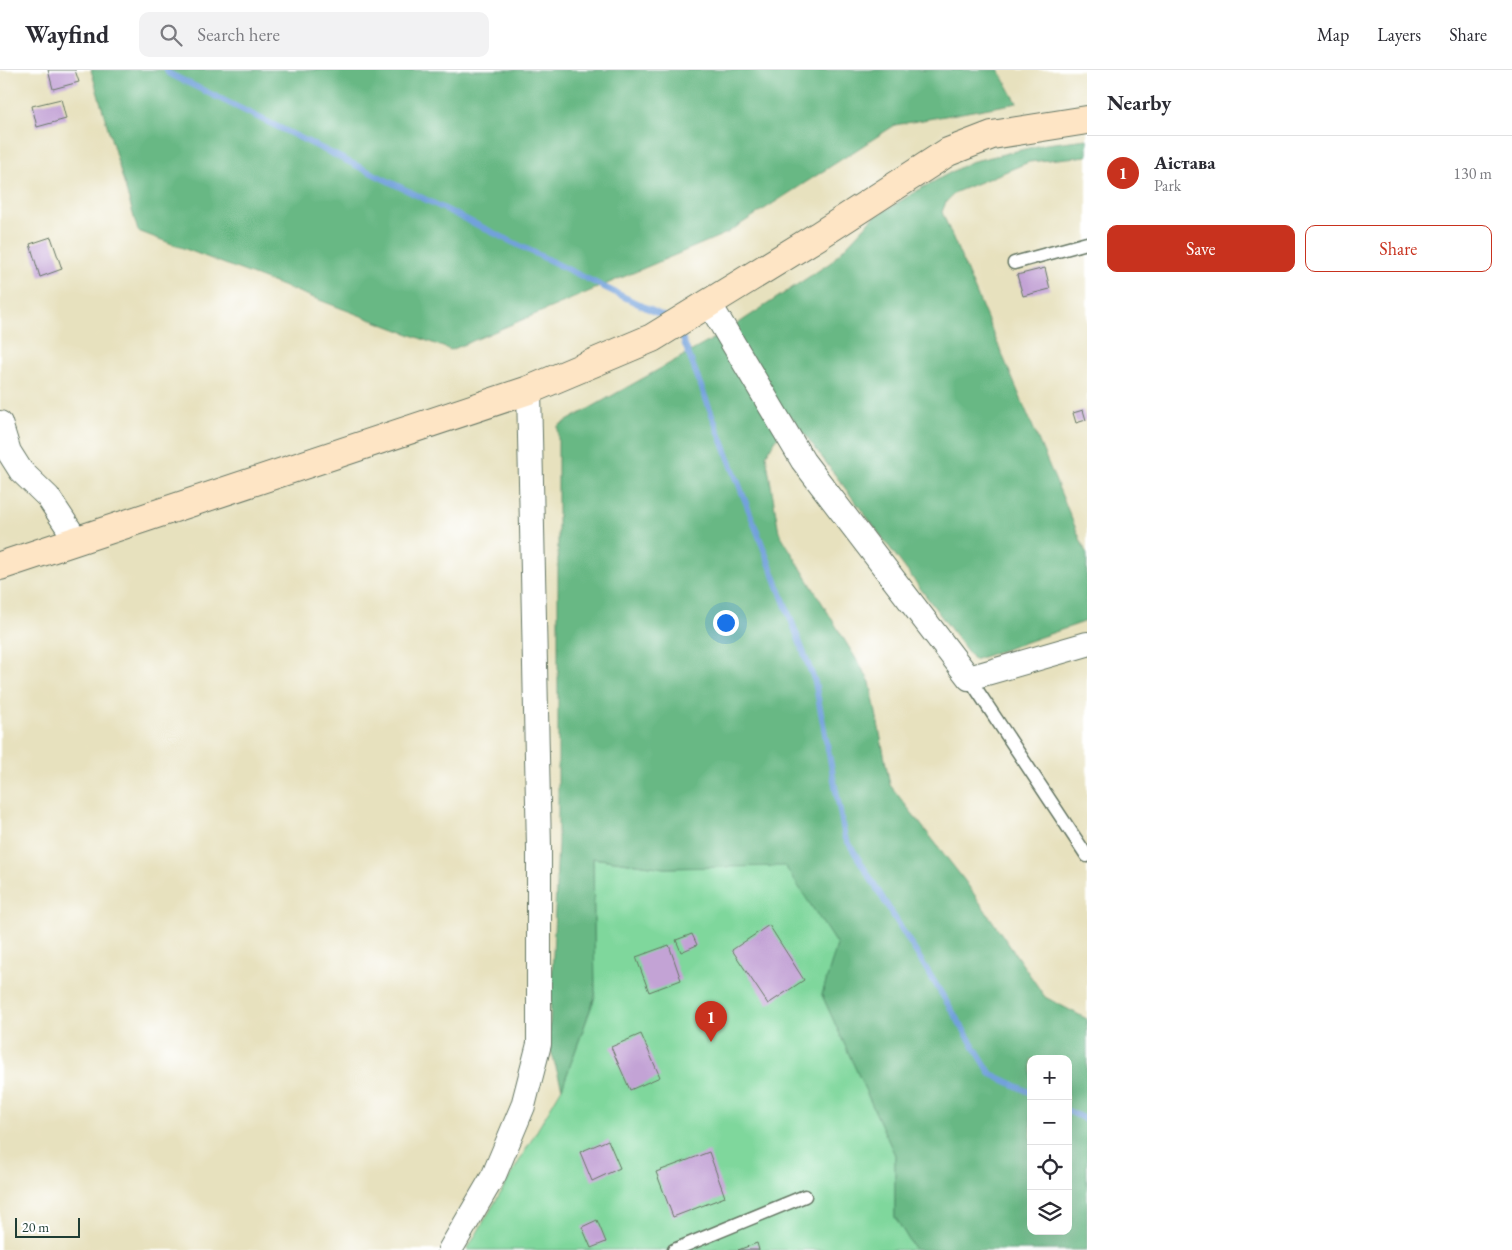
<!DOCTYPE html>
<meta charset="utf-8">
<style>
body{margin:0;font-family:"EB Garamond",serif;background:#f2f2f3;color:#2b2b33}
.controls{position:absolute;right:15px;bottom:15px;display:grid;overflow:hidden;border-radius:10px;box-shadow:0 5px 20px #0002}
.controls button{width:45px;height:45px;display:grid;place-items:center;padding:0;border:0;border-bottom:1px solid #e1e1e2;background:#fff;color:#2b2b33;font:25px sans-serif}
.scale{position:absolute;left:15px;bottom:12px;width:65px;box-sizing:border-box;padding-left:5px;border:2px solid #1f3d34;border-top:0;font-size:14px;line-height:18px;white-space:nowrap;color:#1f3d34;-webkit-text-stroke:4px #fff;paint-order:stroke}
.you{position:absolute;left:725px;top:552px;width:18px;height:18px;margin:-12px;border:4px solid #fff;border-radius:50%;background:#1a73e8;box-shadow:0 0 0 8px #1a73e833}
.badge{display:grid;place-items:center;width:32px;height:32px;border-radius:50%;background:#c8321e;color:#fff;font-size:16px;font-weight:700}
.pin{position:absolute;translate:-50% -41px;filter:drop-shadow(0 1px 2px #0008)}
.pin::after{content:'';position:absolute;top:26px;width:18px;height:15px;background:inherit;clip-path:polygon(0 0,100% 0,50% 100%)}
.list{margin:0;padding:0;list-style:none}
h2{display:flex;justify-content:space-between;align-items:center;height:65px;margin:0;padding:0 20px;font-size:21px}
h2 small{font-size:16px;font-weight:400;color:#7c7c81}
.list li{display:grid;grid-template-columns:32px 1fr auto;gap:15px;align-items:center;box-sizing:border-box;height:75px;padding:0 20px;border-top:1px solid #e1e1e2}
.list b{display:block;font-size:19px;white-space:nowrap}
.list p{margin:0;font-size:16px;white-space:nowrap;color:#7c7c81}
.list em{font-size:16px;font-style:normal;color:#7c7c81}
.actions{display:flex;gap:10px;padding:15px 20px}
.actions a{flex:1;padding:11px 0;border:1px solid #c8321e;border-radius:10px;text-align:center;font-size:18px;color:#c8321e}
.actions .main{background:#c8321e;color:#fff}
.icon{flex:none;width:28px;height:28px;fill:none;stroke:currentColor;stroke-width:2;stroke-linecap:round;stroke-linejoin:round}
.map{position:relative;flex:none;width:1087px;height:1180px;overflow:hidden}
header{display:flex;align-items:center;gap:30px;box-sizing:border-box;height:70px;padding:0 25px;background:#fff;border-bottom:1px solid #e1e1e2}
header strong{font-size:24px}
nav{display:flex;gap:28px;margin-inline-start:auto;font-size:18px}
.search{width:350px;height:45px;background:#f2f2f3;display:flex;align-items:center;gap:12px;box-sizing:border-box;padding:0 18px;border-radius:10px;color:#7c7c81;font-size:19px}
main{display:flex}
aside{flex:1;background:#fff}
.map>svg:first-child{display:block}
</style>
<header>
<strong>Wayfind</strong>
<div class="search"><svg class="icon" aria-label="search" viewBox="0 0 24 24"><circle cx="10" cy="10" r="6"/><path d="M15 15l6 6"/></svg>Search here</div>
<nav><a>Map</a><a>Layers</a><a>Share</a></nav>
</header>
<main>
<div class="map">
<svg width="1087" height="1180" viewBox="0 0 1087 1180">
<rect width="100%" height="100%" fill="#fff"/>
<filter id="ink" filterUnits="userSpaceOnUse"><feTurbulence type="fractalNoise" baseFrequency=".02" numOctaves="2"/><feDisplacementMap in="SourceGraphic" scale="10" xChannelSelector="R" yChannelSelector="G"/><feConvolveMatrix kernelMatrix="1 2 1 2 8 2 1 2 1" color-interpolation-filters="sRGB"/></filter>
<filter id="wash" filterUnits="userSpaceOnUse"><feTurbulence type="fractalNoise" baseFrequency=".0096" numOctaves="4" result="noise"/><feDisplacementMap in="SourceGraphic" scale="20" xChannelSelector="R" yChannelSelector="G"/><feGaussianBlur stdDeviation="1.12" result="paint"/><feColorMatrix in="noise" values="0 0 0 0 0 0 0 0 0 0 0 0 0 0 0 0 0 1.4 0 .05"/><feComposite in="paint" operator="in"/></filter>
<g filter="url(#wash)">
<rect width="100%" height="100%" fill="#e7e1be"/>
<path fill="#7fd79c" stroke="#4f8a68" d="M593 788 665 798 785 795 837 875 822 925 895 1085V1147L915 1180H467L562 1018 595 927Z"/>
<path fill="#67b884" stroke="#437a5c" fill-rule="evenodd" d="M91 0H999L1017 33 895 55 727 163 451 280 138 161Z
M1087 69V86L1029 92 956 122 946 132 942 142 1087 485V551L974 590 791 346 766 385 779 462 870 612 890 715 965 811 1045 927 1087 949V1180H915L895 1147V1085L822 925 837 875 785 796 665 798 593 788 595 926 562 1018 549 974 558 773V356L722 264 830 193 873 148 920 119 970 92 1046 74ZM1031 989H1068V1161H1031Z"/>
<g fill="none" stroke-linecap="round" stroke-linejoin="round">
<path stroke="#72a1db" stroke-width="6" d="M167 0 168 3 669 249
M679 259 815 612 845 767 991 1004 1031 1023
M1068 1041 1087 1050"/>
</g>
<g id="blocks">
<path fill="#c3a3d5" d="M48 0H75L79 12 53 19Z
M61 29 66 49 37 57 32 36Z
M51 167 62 199 40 207 30 174Z
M1045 198 1050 219 1023 226 1017 205Z
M1083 340 1086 350 1076 353 1073 343Z
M769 855 804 910 768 934 732 880Z
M692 864 697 875 681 882 676 870Z
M669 875 681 910 649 922 636 887Z
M641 964 660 1007 630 1020 611 977Z
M608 1070 620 1098 592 1111 580 1082Z
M709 1082 725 1127 673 1147 656 1102Z
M597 1150 606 1172 591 1178 582 1157Z
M757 1173 759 1180H738Z"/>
</g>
</g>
<g filter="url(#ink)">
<use href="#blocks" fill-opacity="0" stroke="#657664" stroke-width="1"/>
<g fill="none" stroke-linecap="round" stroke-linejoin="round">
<defs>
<path id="lane" d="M1014 193 1087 173
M969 608 1087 786
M674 1180 805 1126"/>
<path id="street" d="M709 233 803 391 969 608 1087 574
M0 353 9 382 21 401 48 427 77 471
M450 1180 494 1105 523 1036 539 974V778L529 320"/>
<path id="secondary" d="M0 496 529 320 652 268 818 166 948 82 992 65 1087 50"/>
</defs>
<use href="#lane" stroke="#657664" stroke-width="15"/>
<use href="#street" stroke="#657664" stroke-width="26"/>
<use href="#secondary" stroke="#657664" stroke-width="30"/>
<use href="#lane" stroke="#fff" stroke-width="12"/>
<use href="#street" stroke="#fff" stroke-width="24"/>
<use href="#secondary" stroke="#fee5c5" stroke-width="28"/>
</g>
</g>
</svg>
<div class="controls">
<button>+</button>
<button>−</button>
<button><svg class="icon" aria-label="locate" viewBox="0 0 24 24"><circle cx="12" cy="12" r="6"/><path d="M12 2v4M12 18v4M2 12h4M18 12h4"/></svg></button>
<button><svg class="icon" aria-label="layers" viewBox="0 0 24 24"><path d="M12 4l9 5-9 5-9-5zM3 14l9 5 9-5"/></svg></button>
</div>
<div class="scale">20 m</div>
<div class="you"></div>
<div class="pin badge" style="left:711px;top:972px">1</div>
</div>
<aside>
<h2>Nearby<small></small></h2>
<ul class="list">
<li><span class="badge">1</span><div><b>Аістава</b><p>Park</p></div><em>130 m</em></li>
</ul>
<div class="actions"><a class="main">Save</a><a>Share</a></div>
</aside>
</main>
